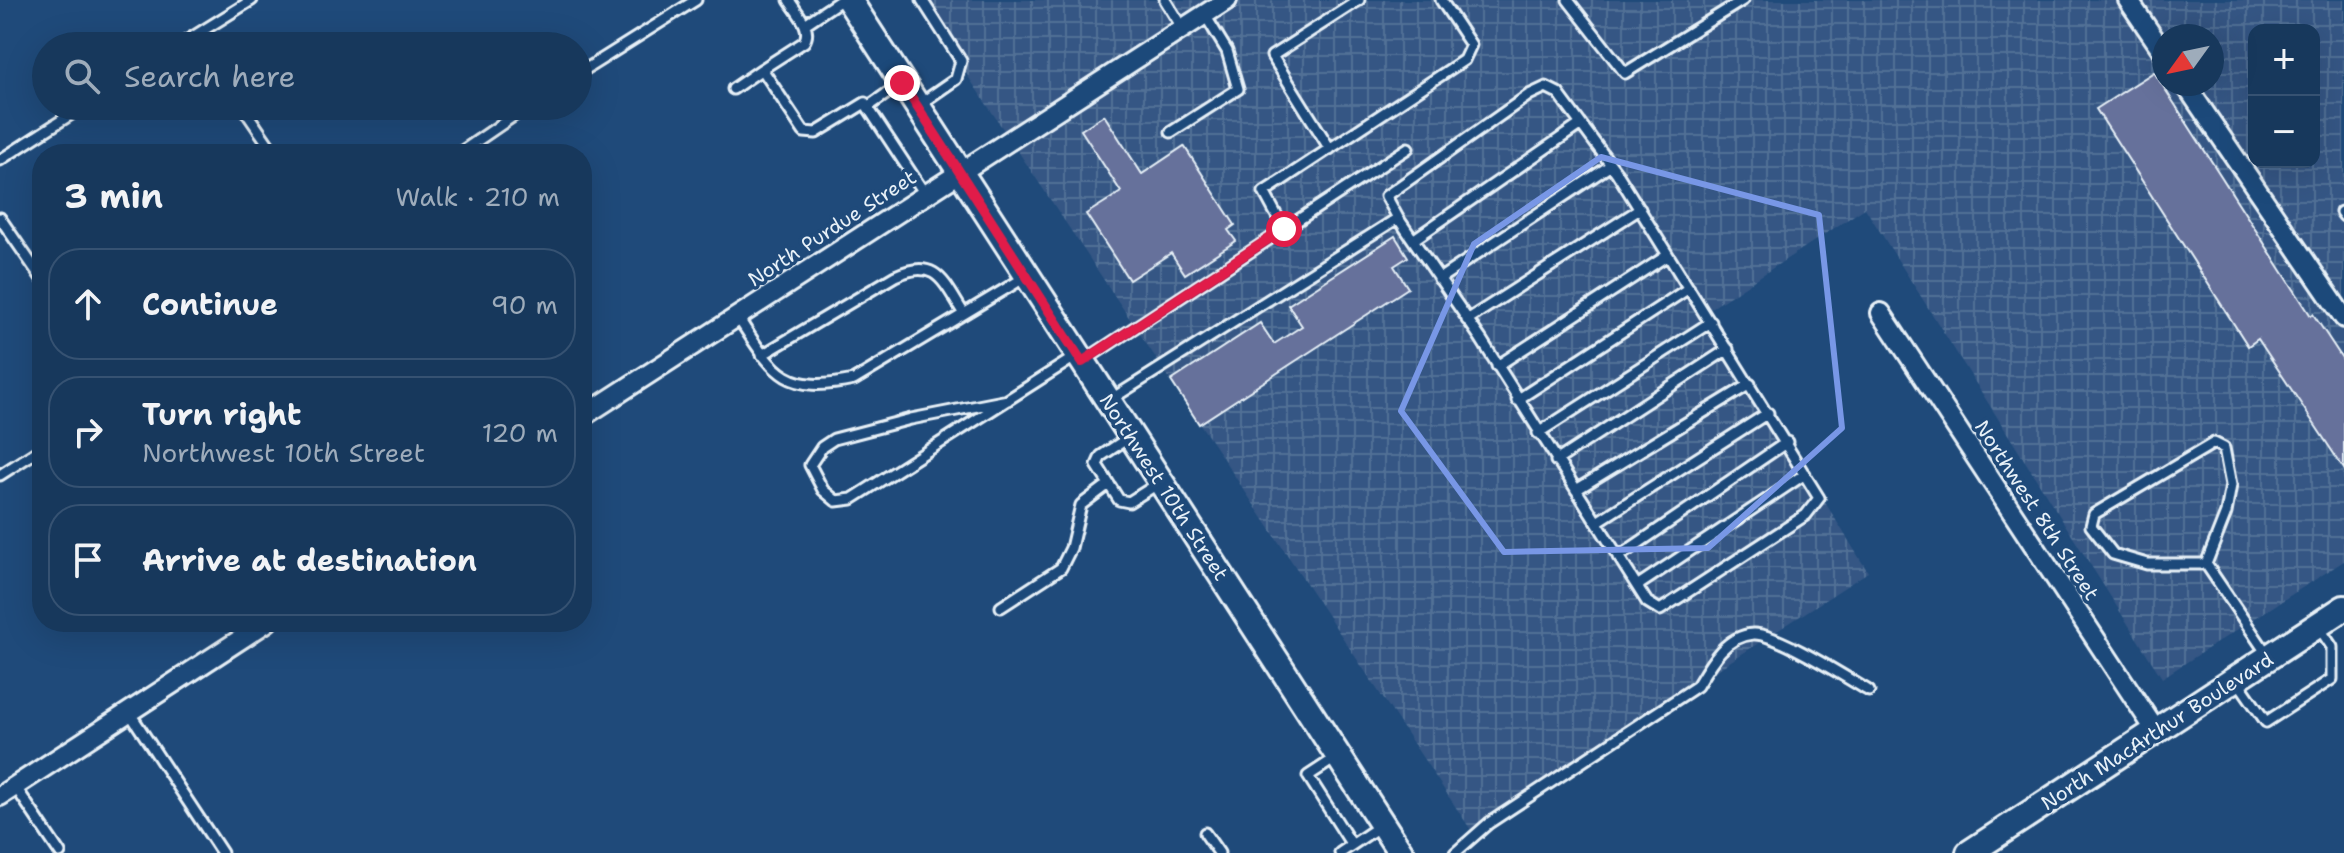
<!DOCTYPE html>
<meta charset="utf-8">
<style>
body{margin:0;font-family:"Shantell Sans",sans-serif;background:#244365;color:#f1f3f6}
.controls{position:absolute;right:24px;top:24px;display:grid;overflow:hidden;border-radius:16px;box-shadow:0 8px 32px #0002}
.controls button{width:72px;height:72px;display:grid;place-items:center;padding:0;border:0;border-bottom:2px solid #365272;background:#17385c;color:#f1f3f6;font:40px sans-serif}
.compass{position:absolute;left:2152px;top:24px;width:72px;height:72px;border-radius:50%;background:#17385c;box-shadow:0 8px 32px #0002;rotate:237deg}
.stop{position:absolute;width:24px;height:24px;margin:-18px;border:6px solid #e11d48;border-radius:50%;background:#fff}
.stop.end{background:#e11d48;border-color:#fff;box-shadow:0 2px 8px #0008}
.list{margin:0;padding:0;list-style:none}
h2{display:flex;justify-content:space-between;align-items:center;height:104px;margin:0;padding:0 32px;font-size:34px}
h2 small{font-size:26px;font-weight:400;color:#9eacbb}
.list li{display:grid;grid-template-columns:52px 1fr auto;gap:24px;align-items:center;box-sizing:border-box;height:112px;margin:0 16px 16px;padding:0 16px;border:2px solid #365272;border-radius:32px}
.list b{display:block;font-size:30px;white-space:nowrap}
.list p{margin:0;font-size:26px;white-space:nowrap;color:#9eacbb}
.list em{font-size:26px;font-style:normal;color:#9eacbb}
.icon{flex:none;width:44px;height:44px;fill:none;stroke:currentColor;stroke-width:2;stroke-linecap:round;stroke-linejoin:round}
.map{position:relative;flex:none;width:2344px;height:853px;overflow:hidden}
.search{position:absolute;background:#17385c;box-shadow:0 8px 32px #0002;left:32px;top:32px;width:560px;height:88px;display:flex;align-items:center;gap:20px;box-sizing:border-box;padding:0 28px;border-radius:44px;color:#9eacbb;font-size:30px}
.panel{position:absolute;background:#17385c;box-shadow:0 8px 32px #0002;left:32px;top:144px;width:560px;height:488px;border-radius:32px}
.map>svg:first-child{display:block}
</style>
<div class="map">
<svg width="2344" height="853" viewBox="0 0 2344 853">
<defs>
<pattern id="industrial-grid" width="8" height="8" patternUnits="userSpaceOnUse" patternTransform="scale(2)"><rect width="8" height="8" fill="#345684"/><path d="M0 4h8M4 0v8" fill="none" stroke="#516f96"/></pattern>
</defs>
<rect width="100%" height="100%" fill="#1f4a7a"/>
<filter id="ink" filterUnits="userSpaceOnUse"><feTurbulence type="fractalNoise" baseFrequency=".0125" numOctaves="2"/><feDisplacementMap in="SourceGraphic" scale="16" xChannelSelector="R" yChannelSelector="G"/><feConvolveMatrix kernelMatrix="1 2 1 2 8 2 1 2 1" color-interpolation-filters="sRGB"/></filter>
<g filter="url(#ink)">
<path fill="url(#industrial-grid)" fill-rule="evenodd" d="M917 0H2344V561L2162 678 1865 208 1707 311 1868 572 1471 830ZM2254 30H2314V162H2254ZM2164 36H2212V84H2164Z"/>
<path fill="#66719b" stroke="#e8f1f8" stroke-width="2" d="M2154 72 2311 316 2313 314 2344 361V469L2258 339 2248 346 2096 109Z
M1104 115 1142 174 1184 146 1235 225 1228 230 1236 241 1185 274 1171 253 1129 280 1086 214 1121 192 1081 130Z
M1395 236 1408 257 1394 266 1408 288 1199 424 1171 381 1260 323 1274 344 1302 326 1288 305Z"/>
<g fill="none" stroke-linecap="round" stroke-linejoin="round">
<defs>
<path id="lane" d="M789 0C797 13 813 28 804 42L762 69 804 132 816 133 865 103 925 194
M1165 0 1183 29
M1568 0 1625 73 1743 0
M805 24 841 0
M178 46 252 0
M578 74 696 0
M1546 87 1558 93 1617 173 1819 498 1806 515 1660 610 1647 602 1481 339 1398 218 1386 196 1529 95Z
M733 89 762 69
M920 104 956 79 961 61 922 0
M242 106 275 154
M869 106 902 83
M1171 132 1238 89 1227 51 1205 15
M1330 149 1272 56 1359 0
M458 154 528 106
M0 160 84 106
M2341 212 2344 216
M0 218 42 279
M1284 229 1264 192 1464 60 1471 45 1441 0
M1413 240 1581 124
M1439 279 1611 165
M737 316C773 371 782 395 854 380L1027 276
M1467 320 1640 209
M762 355 895 276C936 257 943 281 964 314
M1085 360 1408 148
M1497 366 1668 255
M1008 400 911 419 834 439 822 447 810 465 823 490 836 501 852 499C928 451 1003 403 1078 355
M1110 400 1398 218
M1517 400 1689 288
M1538 433 1711 322
M1131 436 1101 456 1097 465 1119 500 1129 502 1159 483
M1556 461 1728 349
M0 475 42 448
M1576 490 1750 384
M1597 522 1768 413
M1618 557 1787 442
M2206 564H2147L2113 554 2091 526 2094 514 2214 443 2224 448 2231 485 2226 513 2206 564 2267 654
M1637 586 1805 474
M1001 607 1061 568 1071 548 1081 505 1109 484
M2236 679 2266 722 2332 679V647L2318 626
M129 712 222 853
M1337 757 1308 776 1352 845
M15 786 60 853
M1205 833 1219 853
M1340 853 1380 826
M1455 853 1489 823 1697 686C1710 664 1725 636 1753 634 1775 632 1847 678 1869 691"/>
<path id="street" d="M2128 0 2164 53
M2185 84 2344 318
M1881 313 2156 731
M582 417 1227 0
M0 796 267 622"/>
<path id="secondary" d="M849 0 1401 853
M1969 853 2344 608"/>
</defs>
<use href="#lane" stroke="#e8f1f8" stroke-width="15"/>
<use href="#street" stroke="#e8f1f8" stroke-width="24"/>
<use href="#secondary" stroke="#e8f1f8" stroke-width="30"/>
<use href="#lane" stroke="#1f4a7a" stroke-width="9"/>
<use href="#street" stroke="#1f4a7a" stroke-width="18"/>
<use href="#secondary" stroke="#1f4a7a" stroke-width="24"/>
</g>
</g>
<g fill="none" stroke-linecap="round" stroke-linejoin="round" filter="url(#ink)">
<path stroke="#e11d48" stroke-width="10" d="M902 83 1082 362 1284 229"/>
</g>
<path fill="none" stroke="#7897e6" stroke-width="6" stroke-linejoin="round" d="M1601 157 1819 215 1842 428 1708 548 1504 552 1401 411 1474 244Z"/>
<g text-anchor="middle" stroke-width="7" stroke-linejoin="round" paint-order="stroke">
<g font-size="20" fill="#e8f1f8" stroke="#1f4a7a">
<text transform="translate(832 228) rotate(-33)" y="7">North Purdue Street</text>
<text transform="translate(1164 487) rotate(57)" y="7">Northwest 10th Street</text>
<text transform="translate(2037 510) rotate(57)" y="7">Northwest 8th Street</text>
<text transform="translate(2157 731) rotate(-33)" y="7">North MacArthur Boulevard</text>
</g>
</g>
</svg>
<div class="controls">
<button>+</button>
<button>−</button>
</div>
<svg class="compass" viewBox="-18 -18 36 36"><path d="M0-13l5 13h-10z" fill="#e53935"/><path d="M0 13l5-13h-10z" fill="#9eacbb"/></svg>
<div class="stop" style="left:1284px;top:229px"></div>
<div class="stop end" style="left:902px;top:83px"></div>
<div class="search"><svg class="icon" aria-label="search" viewBox="0 0 24 24"><circle cx="10" cy="10" r="6"/><path d="M15 15l6 6"/></svg>Search here</div>
<section class="panel">
<h2>3 min<small>Walk · 210 m</small></h2>
<ul class="list">
<li><svg class="icon" aria-label="ahead" viewBox="0 0 24 24"><path d="M12 20V5M6 11l6-6 6 6"/></svg><div><b>Continue</b></div><em>90 m</em></li>
<li><svg class="icon" aria-label="right" viewBox="0 0 24 24"><path d="M7 20v-9h11M14 6l5 5-5 5"/></svg><div><b>Turn right</b><p>Northwest 10th Street</p></div><em>120 m</em></li>
<li><svg class="icon" aria-label="arrive" viewBox="0 0 24 24"><path d="M6 21V4h12l-3 4 3 4H6"/></svg><div><b>Arrive at destination</b></div></li>
</ul>
</section>
</div>
